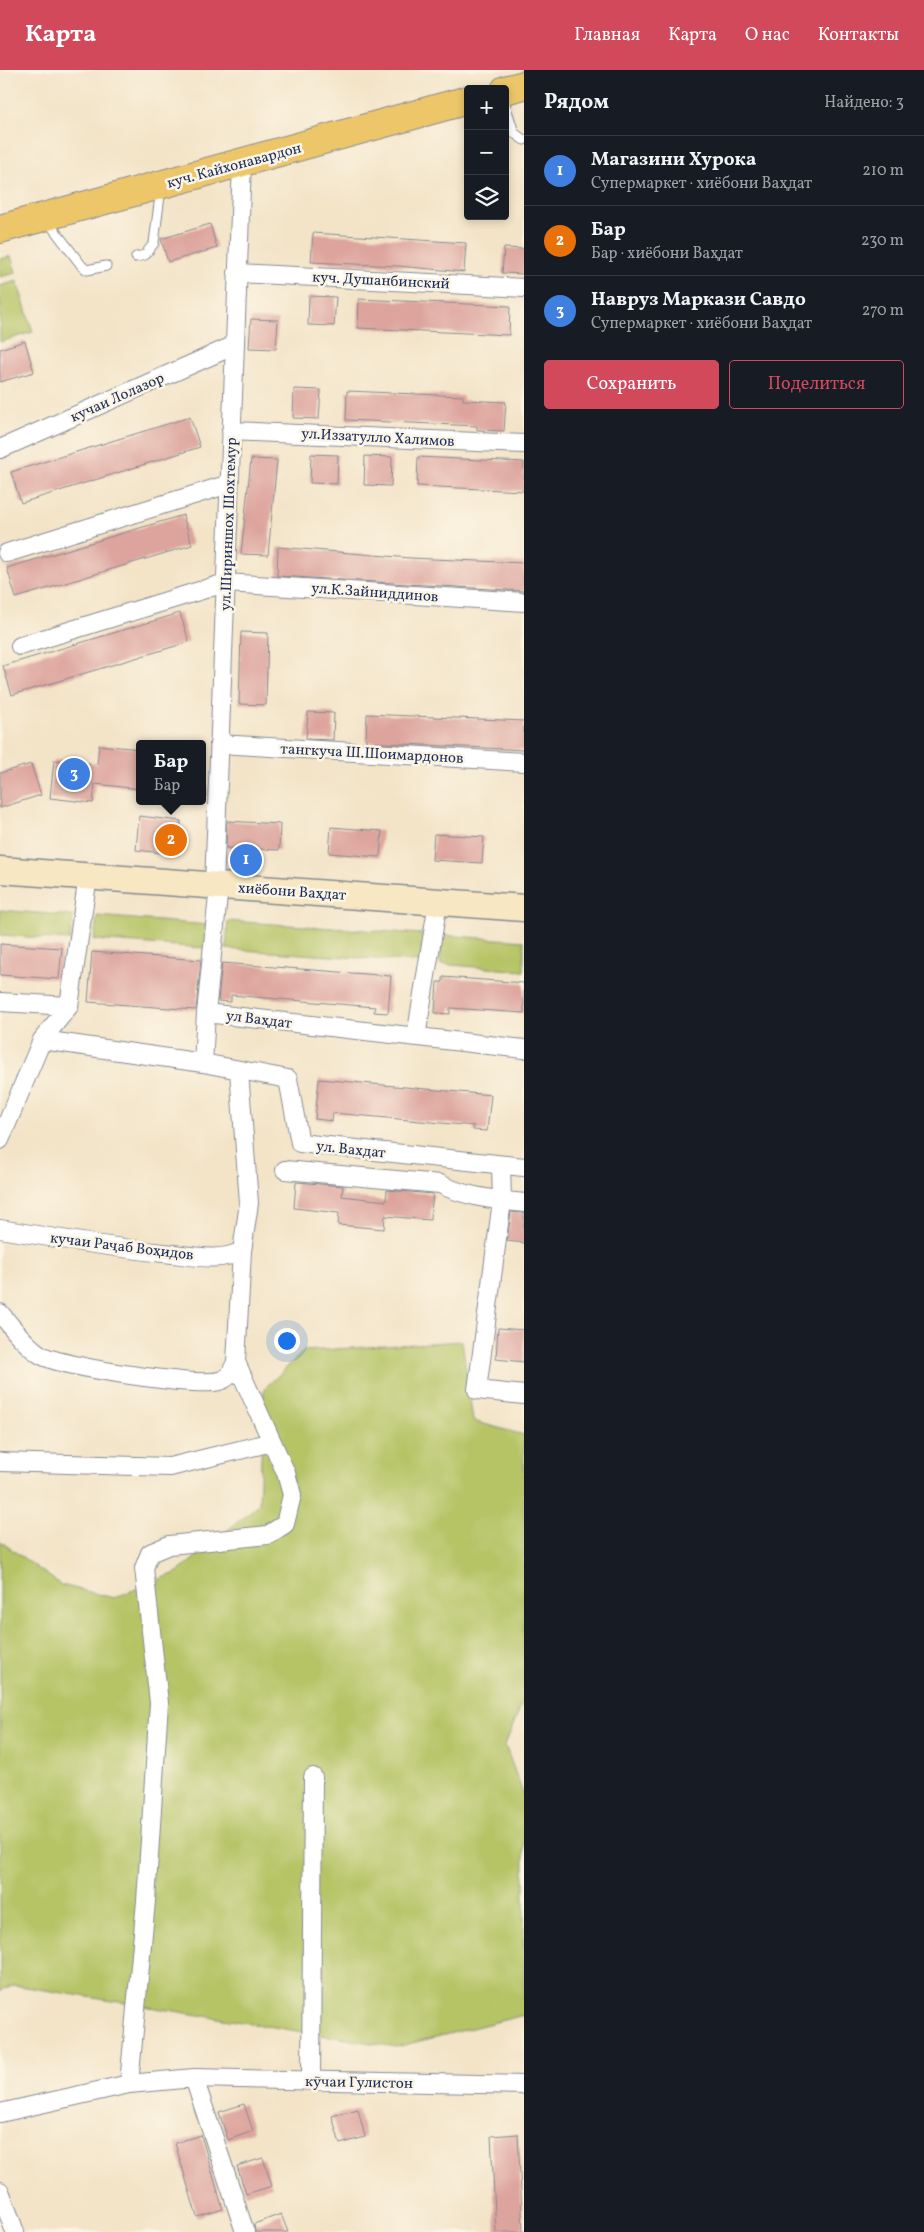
<!DOCTYPE html>
<html lang="ru">
<meta charset="utf-8">
<style>
body{margin:0;font-family:Vollkorn,serif;background:#242831;color:#f1f3f6}
.controls{position:absolute;right:15px;top:15px;display:grid;overflow:hidden;border-radius:5px;box-shadow:0 2px 8px #0003}
.controls button{width:45px;height:45px;display:grid;place-items:center;padding:0;border:0;border-bottom:1px solid #363941;background:#171b24;color:#f1f3f6;font:25px sans-serif}
.you{position:absolute;left:286px;top:1270px;width:18px;height:18px;margin:-12px;border:4px solid #fff;border-radius:50%;background:#1a73e8;box-shadow:0 0 0 8px #1a73e833}
.badge{display:grid;place-items:center;width:32px;height:32px;border-radius:50%;background:#d1495b;color:#fff;font-size:16px;font-weight:700}
.pin{position:absolute;translate:-50% -50%;border:2px solid #fff;box-shadow:0 1px 5px #0006}
.popup{position:absolute;left:136px;top:670px;width:70px;height:65px;box-sizing:border-box;display:grid;place-content:center;border-radius:5px;background:#171b24;filter:drop-shadow(0 1px 4px #0005);font-size:16px;white-space:nowrap;color:#9ea1a6}
.popup b{font-size:19px;color:#f1f3f6}
.popup::after{content:'';position:absolute;left:50%;top:100%;margin-left:-10px;border:10px solid transparent;border-top-color:#171b24}
.list{margin:0;padding:0;list-style:none}
h2{display:flex;justify-content:space-between;align-items:center;height:65px;margin:0;padding:0 20px;font-size:21px}
h2 small{font-size:16px;font-weight:400;color:#9ea1a6}
.list li{display:grid;grid-template-columns:32px 1fr auto;gap:15px;align-items:center;box-sizing:border-box;height:70px;padding:0 20px;border-top:1px solid #363941}
.list b{display:block;font-size:19px;white-space:nowrap}
.list p{margin:0;font-size:16px;white-space:nowrap;color:#9ea1a6}
.list em{font-size:16px;font-style:normal;color:#9ea1a6}
.actions{display:flex;gap:10px;padding:15px 20px}
.actions a{flex:1;padding:11px 0;border:1px solid #d1495b;border-radius:5px;text-align:center;font-size:18px;color:#d1495b}
.actions .main{background:#d1495b;color:#fff}
.icon{flex:none;width:28px;height:28px;fill:none;stroke:currentColor;stroke-width:2;stroke-linecap:round;stroke-linejoin:round}
.map{position:relative;flex:none;width:524px;height:2162px;overflow:hidden}
header{display:flex;align-items:center;gap:30px;box-sizing:border-box;height:70px;padding:0 25px;background:#d1495b;color:#fff}
header strong{font-size:24px}
nav{display:flex;gap:28px;margin-inline-start:auto;font-size:18px}
main{display:flex}
aside{flex:1;background:#171b24}
.map>svg:first-child{display:block}
</style>
<header>
<strong>Карта</strong>
<nav><a>Главная</a><a>Карта</a><a>О нас</a><a>Контакты</a></nav>
</header>
<main>
<div class="map">
<svg width="524" height="2162" viewBox="0 0 524 2162">
<rect width="100%" height="100%" fill="#fcf5e5"/>
<filter id="ink" filterUnits="userSpaceOnUse"><feTurbulence type="fractalNoise" baseFrequency=".02" numOctaves="2"/><feDisplacementMap in="SourceGraphic" scale="10" xChannelSelector="R" yChannelSelector="G"/><feConvolveMatrix kernelMatrix="1 2 1 2 8 2 1 2 1" color-interpolation-filters="sRGB"/></filter>
<filter id="wash" filterUnits="userSpaceOnUse"><feTurbulence type="fractalNoise" baseFrequency=".0096" numOctaves="4" result="noise"/><feDisplacementMap in="SourceGraphic" scale="20" xChannelSelector="R" yChannelSelector="G"/><feGaussianBlur stdDeviation="1.12" result="paint"/><feColorMatrix in="noise" values="0 0 0 0 0 0 0 0 0 0 0 0 0 0 0 0 0 1.4 0 .05"/><feComposite in="paint" operator="in"/></filter>
<g filter="url(#wash)">
<rect width="100%" height="100%" fill="#f3e4c8"/>
<path fill="#b6c466" stroke="#687a62" d="M11 186 16 203 0 207V189Z
M17 211 33 262 0 272V216Z
M0 840 73 846 70 870 0 865Z
M97 846 209 855 205 878 94 870Z
M228 851 422 864 420 892 226 879Z
M442 865 524 871V901L440 894Z
M462 1271 473 1351 524 1365V1628L505 1675 524 1726V1945L396 1977 14 1915 0 1922V1471L61 1515 114 1528 178 1502 259 1434 264 1319 304 1281Z"/>
<g id="blocks">
<path fill="#dda49d" d="M210 154 217 178 168 192 161 169Z
M313 163 466 173 464 202 398 196 311 192Z
M504 178 524 179V204L502 203Z
M309 226 336 227 334 256 308 255Z
M359 229 510 236 509 265 358 258Z
M251 249 278 250 276 279 249 278Z
M25 271 34 302 0 312V279Z
M294 319 321 320 319 349 293 348Z
M347 321 463 326V330L506 332 504 361 477 360V356L346 350Z
M190 347 200 377 21 433 11 402Z
M311 384 338 385 337 414 310 413Z
M365 386 392 387 391 416 364 415Z
M418 387 524 392V421L417 416Z
M251 389 277 390 268 485 241 484Z
M183 445 192 475 16 528 7 498Z
M278 477 410 488 524 493V521L277 506Z
M180 543 189 572 12 625 3 596Z
M241 562 268 563 266 635 239 634Z
M308 642 334 643 333 670 306 669Z
M367 644 524 651V680L366 672Z
M99 675 140 679V719L95 714 93 733 50 728 54 690 97 694Z
M31 694 41 725 0 738V703Z
M139 746 181 751 179 785 136 780Z
M227 751 280 754 279 780 226 778Z
M331 757 382 761 380 787 329 783Z
M434 764 484 767 482 793 432 790Z
M0 874 62 878 59 909 0 905Z
M92 882 201 890 196 940 88 932Z
M222 893 391 906 388 943 374 942 375 937 231 925V932L218 931Z
M443 907 524 913V943L450 938V944L435 943 437 912H443Z
M319 1009 491 1025 487 1061 473 1060 474 1056 333 1043 332 1051 315 1049Z
M296 1112 343 1116 342 1126 386 1131 387 1120 433 1124 430 1150 385 1146 384 1159 338 1155 339 1143 294 1138Z
M511 1142 524 1143V1173L507 1171Z
M498 1258 524 1260V1292L496 1289Z
M244 2034 253 2061 228 2070 219 2042Z
M358 2039 365 2067 340 2074 332 2046Z
M518 2064 523 2162H496L491 2066Z
M201 2065 223 2139 197 2147 175 2073Z
M263 2088 272 2116 246 2124 237 2096Z
M281 2144 288 2162H255L254 2154Z"/>
</g>
</g>
<g filter="url(#ink)">
<use href="#blocks" fill-opacity="0" stroke="#878a93" stroke-width="1"/>
<g fill="none" stroke-linecap="round" stroke-linejoin="round">
<defs>
<path id="lane" d="M505 34 514 63 524 70
M46 149 82 196 87 200 106 196
M136 187 145 185 154 173 161 118"/>
<path id="street" d="M237 203 524 218
M231 361 524 374
M0 379 235 275
M7 483 229 414
M20 576 225 513 524 532
M219 674 524 692
M214 816 242 93
M0 932 69 936
M206 943 219 816
M416 967 438 832
M42 970 203 993 206 943 524 979
M203 993 288 1009 300 1073 524 1097
M0 1070 42 970 69 936 88 806
M501 1095 502 1131 477 1320 524 1325
M285 1100 440 1114C465 1127 497 1130 524 1133
M0 1159C54 1168 108 1177 163 1183 189 1185 219 1193 242 1181L249 1133 239 1001
M0 1243C10 1255 27 1277 41 1285 62 1297 195 1317 219 1311 229 1309 232 1301 236 1292L242 1181
M0 1392 170 1397 272 1372
M194 2008 245 2162
M311 2011 313 1707
M129 2014 146 1831 159 1633 144 1498 150 1483 169 1475 268 1465 285 1454 292 1425 286 1403 236 1292
M0 2043 129 2014 194 2008 524 2015
M0 2121 15 2162"/>
<path id="secondary" d="M0 800 524 838"/>
<path id="primary" d="M505 20 524 15
M0 159 468 30"/>
</defs>
<use href="#lane" stroke="#878a93" stroke-width="11"/>
<use href="#street" stroke="#878a93" stroke-width="20"/>
<use href="#secondary" stroke="#878a93" stroke-width="29"/>
<use href="#primary" stroke="#878a93" stroke-width="30"/>
<use href="#lane" stroke="#fff" stroke-width="9"/>
<use href="#street" stroke="#fff" stroke-width="18"/>
<use href="#secondary" stroke="#f7e8c3" stroke-width="26"/>
<use href="#primary" stroke="#ecc669" stroke-width="28"/>
</g>
</g>
<g text-anchor="middle" stroke-width="5" stroke-linejoin="round" paint-order="stroke">
<g font-size="15" fill="#1b2f5e" stroke="#fcf5e5">
<text transform="translate(234 95) rotate(-15)" y="5">куч. Кайхонавардон</text>
<text transform="translate(381 210) rotate(3)" y="5">куч. Душанбинский</text>
<text transform="translate(117 327) rotate(-24)" y="5">кучаи Лолазор</text>
<text transform="translate(378 367) rotate(3)" y="5">ул.Иззатулло Халимов</text>
<text transform="translate(228 454) rotate(-88)" y="5">ул.Шириншох Шохтемур</text>
<text transform="translate(375 522) rotate(4)" y="5">ул.К.Зайниддинов</text>
<text transform="translate(372 683) rotate(3)" y="5">тангкуча Ш.Шоимардонов</text>
<text transform="translate(292 821) rotate(4)" y="5">хиёбони Ваҳдат</text>
<text transform="translate(259 949) rotate(7)" y="5">ул Ваҳдат</text>
<text transform="translate(351 1079) rotate(6)" y="5">ул. Вахдат</text>
<text transform="translate(122 1176) rotate(7)" y="5">кучаи Раҷаб Воҳидов</text>
<text transform="translate(359 2012) rotate(1)" y="5">кӯчаи Гулистон</text>
</g>
</g>
</svg>
<div class="controls">
<button>+</button>
<button>−</button>
<button><svg class="icon" aria-label="layers" viewBox="0 0 24 24"><path d="M12 4l9 5-9 5-9-5zM3 14l9 5 9-5"/></svg></button>
</div>
<div class="you"></div>
<div class="pin badge" style="left:246px;top:790px;background:#3f7fe0">1</div>
<div class="pin badge" style="left:171px;top:770px;background:#e8710a">2</div>
<div class="popup"><b>Бар</b>Бар</div>
<div class="pin badge" style="left:74px;top:704px;background:#3f7fe0">3</div>
</div>
<aside>
<h2>Рядом<small>Найдено: 3</small></h2>
<ul class="list">
<li><span class="badge" style="background:#3f7fe0">1</span><div><b>Магазини Хурока</b><p>Супермаркет · хиёбони Ваҳдат</p></div><em>210 m</em></li>
<li><span class="badge" style="background:#e8710a">2</span><div><b>Бар</b><p>Бар · хиёбони Ваҳдат</p></div><em>230 m</em></li>
<li><span class="badge" style="background:#3f7fe0">3</span><div><b>Навруз Маркази Савдо</b><p>Супермаркет · хиёбони Ваҳдат</p></div><em>270 m</em></li>
</ul>
<div class="actions"><a class="main">Сохранить</a><a>Поделиться</a></div>
</aside>
</main>
